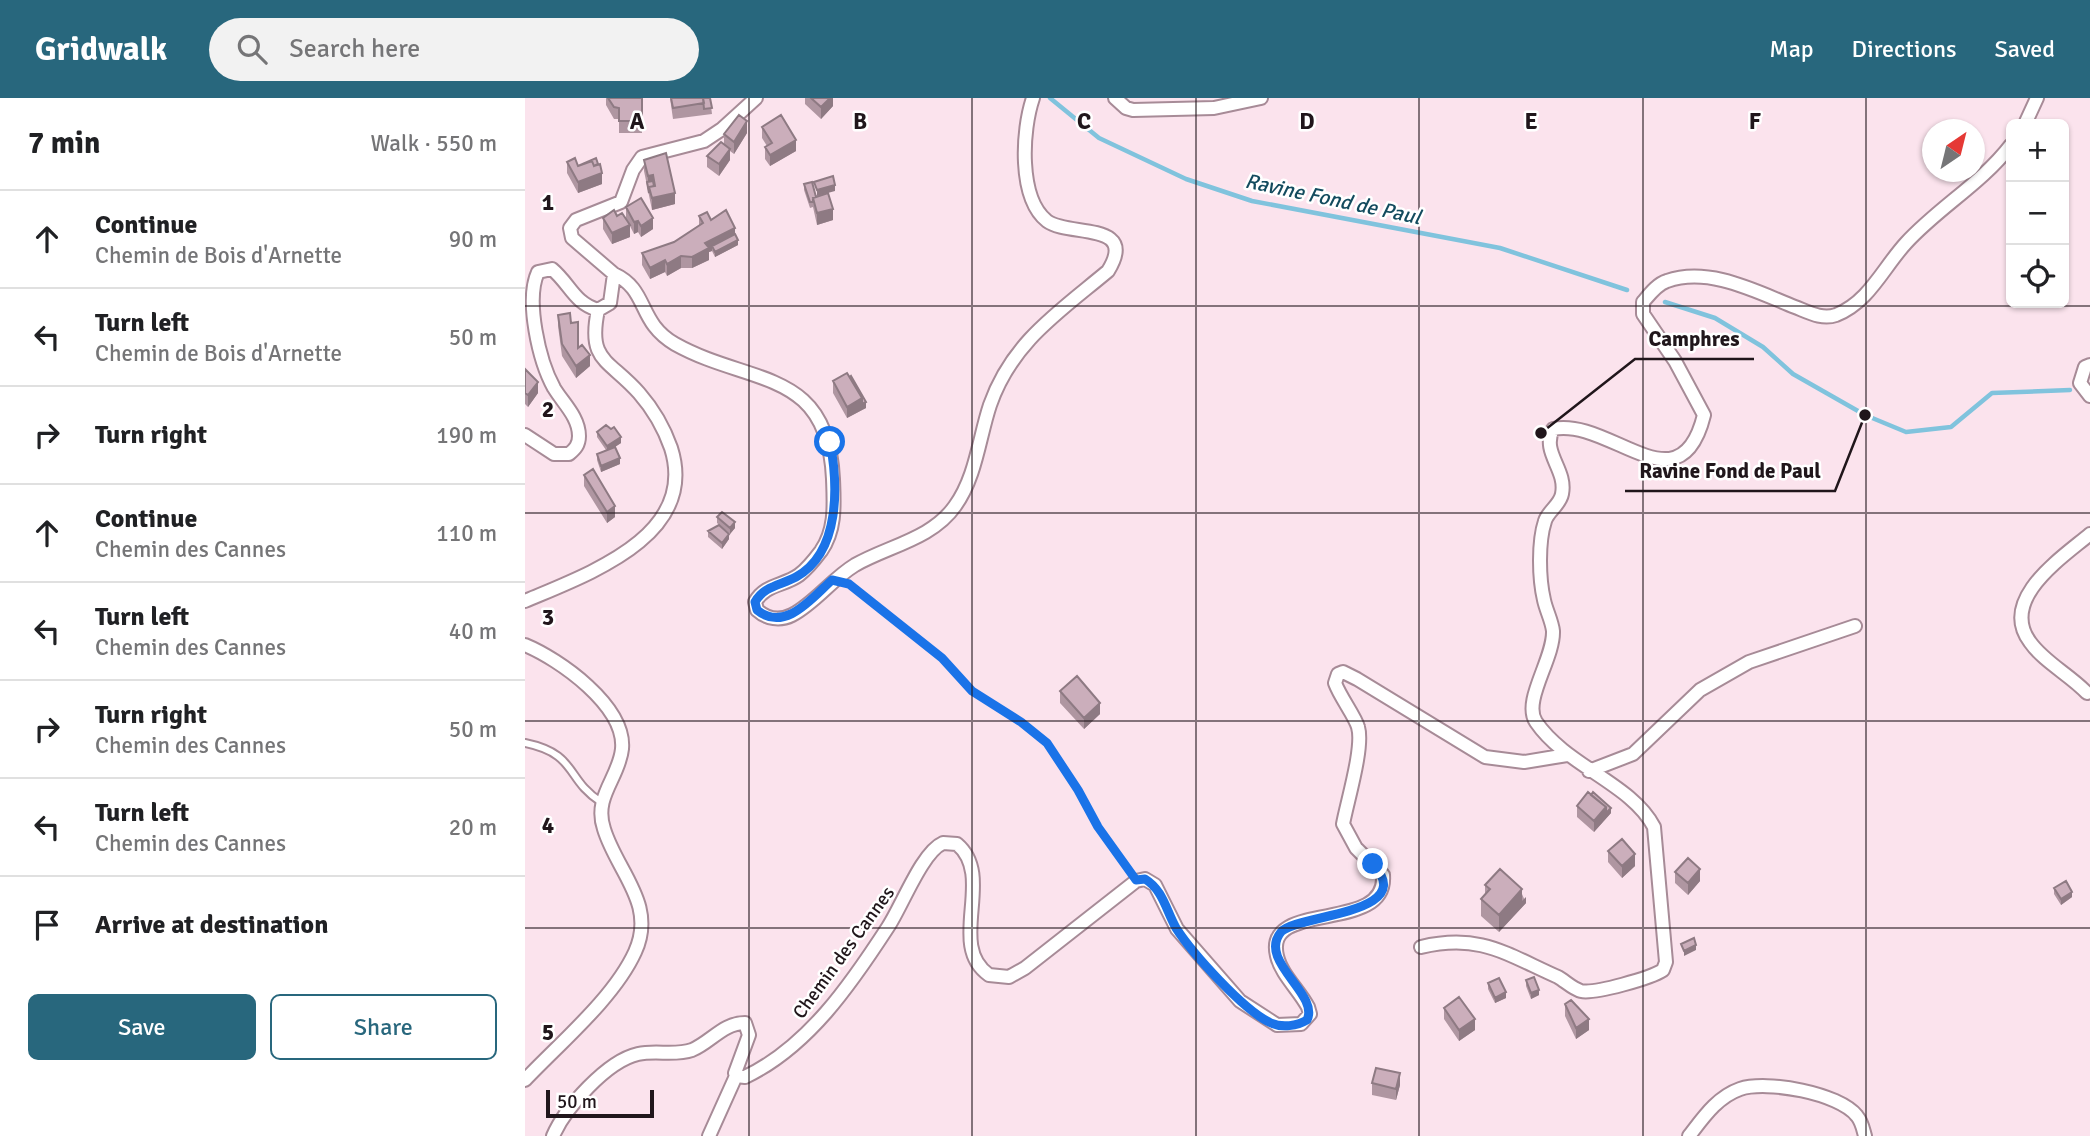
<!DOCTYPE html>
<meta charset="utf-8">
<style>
body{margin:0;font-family:Signika,sans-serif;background:#f2f2f2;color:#202124}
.controls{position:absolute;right:21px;top:21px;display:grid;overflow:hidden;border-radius:10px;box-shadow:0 2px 5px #0004}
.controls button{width:63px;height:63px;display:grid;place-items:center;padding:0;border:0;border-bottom:2px solid #e0e0e0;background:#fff;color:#202124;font:35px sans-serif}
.compass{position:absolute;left:1397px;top:21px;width:63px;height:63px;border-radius:50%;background:#fff;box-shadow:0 2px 5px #0004;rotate:35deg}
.scale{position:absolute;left:21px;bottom:18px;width:108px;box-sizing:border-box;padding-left:7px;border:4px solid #20161b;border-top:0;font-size:19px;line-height:24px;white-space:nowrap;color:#20161b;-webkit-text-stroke:5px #fff;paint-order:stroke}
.stop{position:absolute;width:21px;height:21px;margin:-16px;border:5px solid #1a73e8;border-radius:50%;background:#fff}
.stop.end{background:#1a73e8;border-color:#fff;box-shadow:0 2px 7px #0008}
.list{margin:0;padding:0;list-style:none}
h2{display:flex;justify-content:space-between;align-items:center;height:91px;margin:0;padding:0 28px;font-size:30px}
h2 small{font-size:23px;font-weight:400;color:#757577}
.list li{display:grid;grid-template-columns:46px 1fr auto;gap:21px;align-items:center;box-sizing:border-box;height:98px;padding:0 28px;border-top:2px solid #e0e0e0}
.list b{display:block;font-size:26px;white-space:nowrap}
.list p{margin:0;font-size:23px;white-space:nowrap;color:#757577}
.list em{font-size:23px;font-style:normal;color:#757577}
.actions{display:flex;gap:14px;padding:21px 28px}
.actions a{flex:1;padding:16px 0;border:2px solid #28677d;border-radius:10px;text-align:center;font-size:24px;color:#28677d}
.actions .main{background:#28677d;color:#fff}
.icon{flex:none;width:38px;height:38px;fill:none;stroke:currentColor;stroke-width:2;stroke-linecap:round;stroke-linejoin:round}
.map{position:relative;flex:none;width:1565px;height:1038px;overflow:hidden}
header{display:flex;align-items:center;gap:42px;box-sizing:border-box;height:98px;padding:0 35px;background:#28677d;color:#fff}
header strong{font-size:33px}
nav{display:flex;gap:38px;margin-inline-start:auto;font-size:24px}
.search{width:490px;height:63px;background:#f2f2f2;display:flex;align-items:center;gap:18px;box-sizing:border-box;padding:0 24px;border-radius:38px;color:#757577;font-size:26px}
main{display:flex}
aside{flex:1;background:#fff}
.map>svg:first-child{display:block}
</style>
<header>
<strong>Gridwalk</strong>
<div class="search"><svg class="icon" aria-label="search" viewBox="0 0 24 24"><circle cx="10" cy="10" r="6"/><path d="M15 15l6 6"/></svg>Search here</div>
<nav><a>Map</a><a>Directions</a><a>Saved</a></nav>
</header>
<main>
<aside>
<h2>7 min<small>Walk · 550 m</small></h2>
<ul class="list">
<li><svg class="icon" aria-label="ahead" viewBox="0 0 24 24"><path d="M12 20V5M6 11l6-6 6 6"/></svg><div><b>Continue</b><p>Chemin de Bois d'Arnette</p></div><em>90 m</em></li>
<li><svg class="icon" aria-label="left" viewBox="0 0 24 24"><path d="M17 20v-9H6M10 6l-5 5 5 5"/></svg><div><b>Turn left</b><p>Chemin de Bois d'Arnette</p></div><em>50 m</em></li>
<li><svg class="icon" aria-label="right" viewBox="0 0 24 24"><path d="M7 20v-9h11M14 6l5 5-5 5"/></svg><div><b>Turn right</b></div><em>190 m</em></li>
<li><svg class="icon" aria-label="ahead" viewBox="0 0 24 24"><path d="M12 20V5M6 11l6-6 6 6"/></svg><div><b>Continue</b><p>Chemin des Cannes</p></div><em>110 m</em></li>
<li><svg class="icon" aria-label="left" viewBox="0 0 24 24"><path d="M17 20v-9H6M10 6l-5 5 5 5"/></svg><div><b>Turn left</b><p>Chemin des Cannes</p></div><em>40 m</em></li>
<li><svg class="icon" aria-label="right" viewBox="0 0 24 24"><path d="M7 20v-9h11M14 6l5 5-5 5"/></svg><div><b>Turn right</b><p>Chemin des Cannes</p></div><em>50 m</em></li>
<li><svg class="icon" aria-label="left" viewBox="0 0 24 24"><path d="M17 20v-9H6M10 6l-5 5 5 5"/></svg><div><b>Turn left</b><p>Chemin des Cannes</p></div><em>20 m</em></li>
<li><svg class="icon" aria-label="arrive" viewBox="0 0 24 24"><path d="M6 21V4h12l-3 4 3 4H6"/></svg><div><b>Arrive at destination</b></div></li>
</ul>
<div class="actions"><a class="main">Save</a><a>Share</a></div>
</aside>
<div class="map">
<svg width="1565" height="1038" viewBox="0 0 1565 1038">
<rect width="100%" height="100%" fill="#fbe3ed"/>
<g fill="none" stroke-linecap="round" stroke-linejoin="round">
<path stroke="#80c3dd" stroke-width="4.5" d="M525 0 574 40 661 81 727 103 975 150 1102 192
M1140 204 1190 220 1238 249 1268 276 1340 317 1381 334 1426 329 1467 295 1545 292"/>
<defs>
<path id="service" d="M0 645C53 656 40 681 76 704"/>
<path id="minor" d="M590 0 601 10 608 12 689 10 736 0
M1500 26 1512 0
M89 176C124 192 112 224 150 246 225 288 303 269 308 381 309 407 311 431 296 453 290 461 282 471 274 477 259 488 240 486 230 504L232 512C242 521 255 523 267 517 290 505 307 481 330 467 363 448 407 441 430 408 451 379 454 340 465 307 487 244 534 214 583 173 614 123 543 139 522 123 493 100 497 32 508 0
M1565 267 1560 269 1555 285 1565 298
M0 337 29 356H44C50 351 54 347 54 338 54 319 38 305 29 290 14 263 0 202 13 174L27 171C45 186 49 205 73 212L85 205 89 176 47 140 45 130 51 122 96 104 108 72 117 59 179 43 197 31 231 0
M0 503C63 476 174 438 146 350 139 330 128 311 114 295 84 261 62 264 73 212
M0 547C34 561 101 608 97 651 94 680 68 699 79 731 92 774 132 806 110 854 89 900 35 945 0 982
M1562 595C1545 577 1519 564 1505 544 1473 501 1538 459 1565 436
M1064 673 1108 656 1175 592 1224 564 1330 528
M896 849C955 835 981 856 1033 879 1040 883 1048 891 1056 893 1070 896 1126 880 1138 872L1141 864 1129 729C1107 686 1041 668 1011 624 997 603 1029 561 1028 533 1027 523 1021 512 1019 502 1014 481 1013 444 1020 423 1023 413 1035 407 1037 396 1042 371 1016 355 1028 331 1085 319 1155 414 1179 317L1150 263 1118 216V204C1124 197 1132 186 1142 183 1184 168 1232 194 1270 209 1283 214 1297 222 1311 217 1344 204 1358 170 1381 145 1414 109 1456 86 1486 47
M28 1038C40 1010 82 963 113 956 131 952 150 958 167 952 186 944 198 925 220 925L224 937 210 975 211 978 220 979C283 949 326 886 363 829 377 808 397 754 418 745L432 746C471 779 421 847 464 877L484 879 500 870 611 783 620 781 630 787 652 831 715 903 752 927 776 926 785 916 783 909C774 892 756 876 752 858 738 800 863 837 858 777L831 750 818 726C822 704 839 649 833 629 830 618 815 599 810 585L813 576 818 574 832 581 960 659 999 664 1042 657
M184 1038 211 978
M1164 1038C1178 1020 1192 999 1215 991 1242 982 1314 995 1332 1018 1337 1024 1338 1031 1340 1038"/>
</defs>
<use href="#service" stroke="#a78b97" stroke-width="10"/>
<use href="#minor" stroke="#a78b97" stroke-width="16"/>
<path stroke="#8b7a82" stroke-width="2.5" stroke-dasharray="7 3.5" stroke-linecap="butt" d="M324 486 417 560 447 593 497 624 522 645 553 692 573 729 603 773"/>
<use href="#service" stroke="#fff" stroke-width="6"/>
<use href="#minor" stroke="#fff" stroke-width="12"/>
</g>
<path fill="#af96a1" d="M81 0H117V35H94V21H89L81 7Z
M145 0H185L187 16 148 21Z
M280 0H308V8L296 21 280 6Z
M237 29 271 53 245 68 240 61V49L242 48 237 40Z
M222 35 209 56 205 53V62L194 78 182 69V58L199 46V36Z
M119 62 150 106 127 112 119 73Z
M42 64 53 68 77 86 53 95 42 75Z
M279 86 291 99 308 122 292 127 288 109 285 110 279 92Z
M101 109 128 131 116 139 113 134 109 136 105 128V139L87 146 78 131V120L92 118 101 121Z
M174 118 186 122 210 136 213 147 190 159 187 153 184 154V162L167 170H156L142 178 140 174 125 181 117 167V155L149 144 174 127Z
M33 217 46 225 53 250 65 268 51 280 37 258 33 228Z
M0 271 13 295 3 309 0 306Z
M308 283 341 310 322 320 308 295Z
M72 334 96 345 90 349 95 366 76 374 72 362V356L81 352 72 339Z
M59 377 90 419 82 425 59 388Z
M192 419 210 430 205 436 192 425Z
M183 433 204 441 197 451 183 439Z
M535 593 575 616 559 631 535 605Z
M1052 708 1086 715 1069 734 1052 719Z
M1083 753 1110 768 1097 780 1083 764Z
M1150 774 1175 783 1163 797 1150 785Z
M960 787 997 796 1001 805 974 834 956 818V801L960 796Z
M1529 790 1547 799 1536 807 1529 796Z
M1001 882 1014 897 1006 901 1001 888Z
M963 885 981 900 970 905 963 891Z
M1040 906 1064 932 1051 941 1040 918Z
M919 910 950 932 934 943 919 921Z
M847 985 875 987 871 1002 847 997Z"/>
<path fill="#8e7a83" d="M305 0H308V8L296 21V9Z
M222 23V35L209 56V44Z
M271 42V53L245 68V57Z
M205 51V62L194 78V66Z
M77 75V86L53 95V84Z
M128 77V88L123 89V78Z
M310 87V93L292 98V92Z
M150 95V106L127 112V100Z
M308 111V122L292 127V115Z
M128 120V131L116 139V128Z
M113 123V134L109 136V124Z
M105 127V139L87 146V135Z
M210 130V142L187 148V153L184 154V162L167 170V159L180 145Z
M213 142V147L190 159V154Z
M156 158V170L142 178V166Z
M140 162V174L125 181V170Z
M65 257V268L51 280V268Z
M13 284V295L3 309V297Z
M337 300V312L322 320V309Z
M341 304V310L337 312V306Z
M96 339V345L82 354V348Z
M95 360V366L76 374V368Z
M90 408V419L82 425V414Z
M210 424V430L205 436V430Z
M204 436V441L197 451V445Z
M575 605V616L559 631V620Z
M1081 709 1086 710V715L1069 734V723Z
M1110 756V768L1097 780V768Z
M1175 771V783L1163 797V785Z
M997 791V803L1001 799V805L974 834V817Z
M1547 794V799L1536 807V801Z
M1171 847V852L1159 858V853Z
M1014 892V897L1006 901V895Z
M981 894V900L970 905V900Z
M950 921V932L934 943V932Z
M1064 921V932L1051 941V930Z
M875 975V987L871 1002V991Z"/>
<path fill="#cbaebb" stroke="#8e7a83" stroke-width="2" d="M83 0H117V23H94V10L89 9Z
M146 0H178L179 5 148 10Z
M178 0H185L187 10 179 11Z
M286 0H305L296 9Z
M214 17 222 23 209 44 199 36Z
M256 17 271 42 245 57 240 49 247 45 237 29Z
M196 44 205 51 194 66 182 58Z
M141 55 150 95 127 100 124 89 130 88 128 77 123 78 119 62Z
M50 60 53 68 67 63 69 68 75 66 77 75 53 84 42 64Z
M71 60 73 66 69 68 67 63 53 68Z
M308 78 310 87 292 92 289 84Z
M128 83 129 88 124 89V95L122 84Z
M287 84 291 99 288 100V104H285L279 86Z
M303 95 308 111 292 115 288 100Z
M116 100 128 120 116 128 113 123 109 124 101 109Z
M89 112 92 118 97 115 105 127 87 135 78 120Z
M201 112 210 130 180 145 184 150 167 159 156 158 142 166 140 162 125 170 117 155 149 144 178 125 174 118 182 114 186 122Z
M210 136 213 142 190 154 187 148Z
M45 215 46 225 53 224V250L57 247 65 257 51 268 37 246 33 217Z
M0 271 13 284 3 297 0 295Z
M322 275 337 300 322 309 308 283Z
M326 278 341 304 337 306V300L325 279Z
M81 327 86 331 89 329 96 339 82 348 72 334Z
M90 349 95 360 76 368 72 356Z
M68 371 90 408 82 414 59 377Z
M197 414 210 424 205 430 192 419Z
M194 427 204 436 197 445 183 433Z
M552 578 575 605 559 620 535 593Z
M1063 694 1081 709 1069 723 1052 708Z
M1068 694 1086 710 1081 715V709L1066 697Z
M1097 741 1110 756 1097 768 1083 753Z
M1163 760 1175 771 1163 785 1150 774Z
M975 771 997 791 974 817 956 801 965 791 960 787Z
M1541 783 1547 794 1536 801 1529 790Z
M1169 840 1171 847 1159 853 1156 846Z
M1009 879 1014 892 1006 895 1001 882Z
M974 880 981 894 970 900 963 885Z
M934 899 950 921 934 932 919 910Z
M1046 902 1064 921 1051 930 1040 906Z
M851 970 875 975 871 991 847 985Z"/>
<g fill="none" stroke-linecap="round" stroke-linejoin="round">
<path stroke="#1a73e8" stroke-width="9" d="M305 344C313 386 316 454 271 479 256 487 239 488 230 504L232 512C260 535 287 500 307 482L324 486 417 560 447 593 496 624 522 645 553 692 573 729 611 782 620 781C638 792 641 812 651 830 667 855 719 913 746 925 757 930 772 928 782 922 795 896 732 863 756 834 771 816 895 817 848 766"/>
</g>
<path fill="none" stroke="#20161b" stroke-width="2" stroke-opacity="0.55" d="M224 0V1038M447 0V1038M671 0V1038M894 0V1038M1118 0V1038M1341 0V1038M0 208H1565M0 415H1565M0 623H1565M0 830H1565"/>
<g text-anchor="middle" stroke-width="5" stroke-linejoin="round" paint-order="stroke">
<g font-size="19" fill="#20161b" stroke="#fff">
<text transform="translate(318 854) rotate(-54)" y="7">Chemin des Cannes</text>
</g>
<g font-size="21" font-style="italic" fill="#134b5e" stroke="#fff">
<text transform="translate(808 101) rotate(12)" y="7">Ravine Fond de Paul</text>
</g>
</g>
<g font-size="23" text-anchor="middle" font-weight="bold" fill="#20161b" stroke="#fff" stroke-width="5" stroke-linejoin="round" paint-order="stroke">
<text x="112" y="31">A</text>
<text x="335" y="31">B</text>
<text x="559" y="31">C</text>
<text x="782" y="31">D</text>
<text x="1006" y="31">E</text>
<text x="1230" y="31">F</text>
<text x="23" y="112">1</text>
<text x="23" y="319">2</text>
<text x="23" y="527">3</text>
<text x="23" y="735">4</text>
<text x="23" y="942">5</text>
</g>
<path fill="none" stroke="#20161b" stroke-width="2.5" d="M1016 335L1110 261H1229M1340 317L1310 393H1100"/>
<g fill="#20161b" stroke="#fff" stroke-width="2.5">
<circle cx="1016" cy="335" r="7"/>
<circle cx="1340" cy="317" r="7"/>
</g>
<g font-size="21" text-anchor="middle" font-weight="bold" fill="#20161b" stroke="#fff" stroke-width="5" stroke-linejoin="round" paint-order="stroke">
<text x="1169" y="248">Camphres</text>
<text x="1205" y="380">Ravine Fond de Paul</text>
</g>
</svg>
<div class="controls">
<button>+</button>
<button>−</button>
<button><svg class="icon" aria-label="locate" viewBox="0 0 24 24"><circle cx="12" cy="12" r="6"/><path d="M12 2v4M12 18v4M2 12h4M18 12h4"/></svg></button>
</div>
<svg class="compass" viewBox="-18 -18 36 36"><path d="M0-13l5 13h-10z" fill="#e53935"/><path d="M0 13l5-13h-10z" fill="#757577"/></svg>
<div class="scale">50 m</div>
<div class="stop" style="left:305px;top:344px"></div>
<div class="stop end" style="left:848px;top:766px"></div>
</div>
</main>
